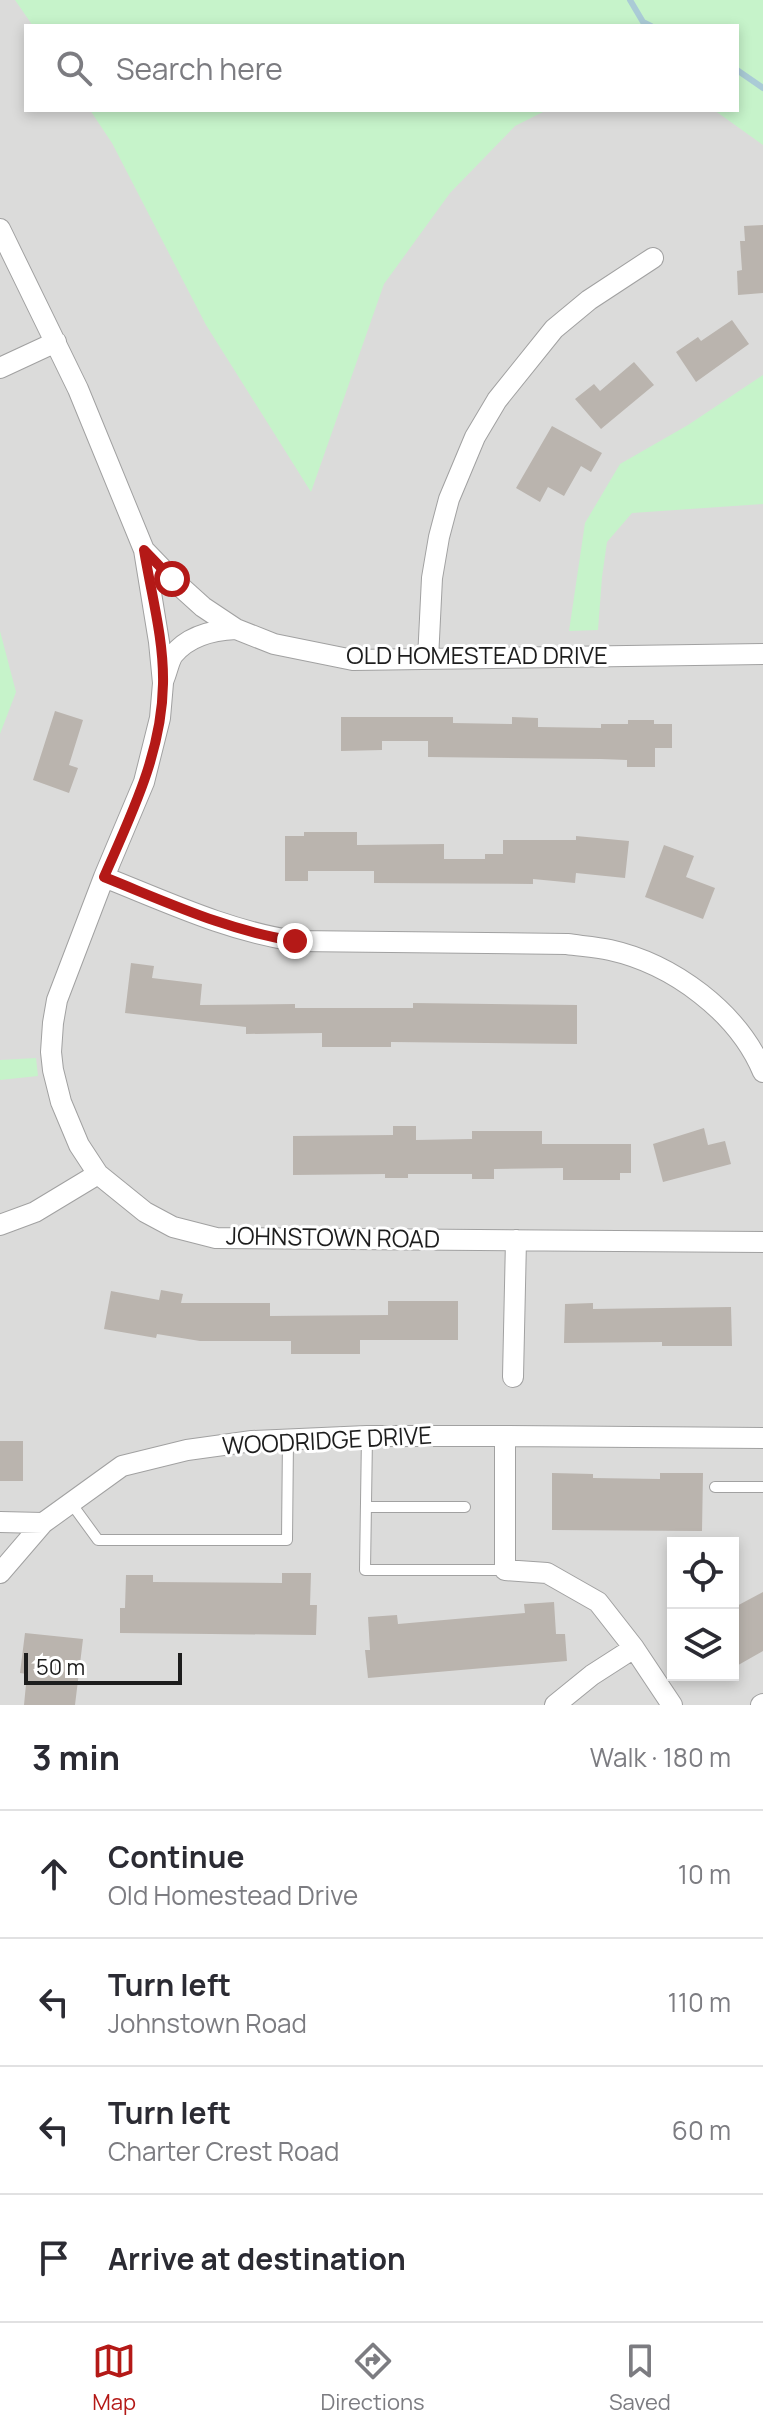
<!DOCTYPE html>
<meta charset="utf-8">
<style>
body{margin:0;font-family:Manrope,sans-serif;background:#f7f7f7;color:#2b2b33}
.controls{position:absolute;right:24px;bottom:24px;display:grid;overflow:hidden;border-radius:0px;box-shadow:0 4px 12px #0003}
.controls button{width:72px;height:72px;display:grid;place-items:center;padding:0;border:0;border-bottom:2px solid #e1e1e2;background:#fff;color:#2b2b33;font:40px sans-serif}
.scale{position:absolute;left:24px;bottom:20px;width:158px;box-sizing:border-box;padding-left:8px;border:4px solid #1d1d1d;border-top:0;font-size:22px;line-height:28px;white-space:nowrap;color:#1d1d1d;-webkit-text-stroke:6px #fff;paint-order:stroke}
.stop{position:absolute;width:24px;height:24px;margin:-18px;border:6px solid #b41917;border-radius:50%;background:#fff}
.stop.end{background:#b41917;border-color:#fff;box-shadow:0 2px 8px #0008}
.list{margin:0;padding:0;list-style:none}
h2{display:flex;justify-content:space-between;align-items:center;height:104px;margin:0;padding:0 32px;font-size:34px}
h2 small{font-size:26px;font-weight:400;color:#7c7c81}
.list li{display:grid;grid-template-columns:52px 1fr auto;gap:24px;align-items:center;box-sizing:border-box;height:128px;padding:0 32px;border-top:2px solid #e1e1e2}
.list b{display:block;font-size:30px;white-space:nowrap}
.list p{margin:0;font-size:26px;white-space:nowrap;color:#7c7c81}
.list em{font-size:26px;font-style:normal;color:#7c7c81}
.icon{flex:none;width:44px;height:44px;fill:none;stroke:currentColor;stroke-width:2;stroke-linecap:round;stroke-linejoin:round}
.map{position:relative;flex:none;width:763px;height:1705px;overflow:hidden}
.search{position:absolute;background:#fff;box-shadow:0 4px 12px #0003;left:24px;right:24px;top:24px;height:88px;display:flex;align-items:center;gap:20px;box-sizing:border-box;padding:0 28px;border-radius:0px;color:#7c7c81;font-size:30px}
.sheet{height:616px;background:#fff}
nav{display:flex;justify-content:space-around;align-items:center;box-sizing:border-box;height:112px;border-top:2px solid #e1e1e2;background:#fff;font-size:22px;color:#7c7c81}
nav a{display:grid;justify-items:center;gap:4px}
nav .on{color:#b41917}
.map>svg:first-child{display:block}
</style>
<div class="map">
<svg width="763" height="1705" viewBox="0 0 763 1705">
<rect width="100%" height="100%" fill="#edebe5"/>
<path fill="#dbdbda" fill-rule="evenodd" d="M0 0H763V1705H0ZM26 26H737V110H26ZM673 1543H733V1675H673Z"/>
<path fill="#c6f3ca" d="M15 0H763V145L714 110H737V26H33Z
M90 110H547L515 126 450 193 384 284 311 492 206 325 112 143Z
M763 375V504L632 513 607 542 602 577 598 630 569 631 585 523 620 464 688 425Z
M0 631 16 692 0 734Z
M36 1058 38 1076 0 1080V1060Z"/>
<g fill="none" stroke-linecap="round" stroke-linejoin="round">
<path stroke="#aacbd6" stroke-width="6" d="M630 0 643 22 651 26
M737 70 763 88"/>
</g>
<path fill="#bab4ae" d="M763 225V293L738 295 737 271 742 270 740 241H745L744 226Z
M732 320 749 344 696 382 676 352 698 337 701 341Z
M634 362 654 385 601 429 575 399 594 384 600 391Z
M552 426 602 453 591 472 581 466 564 496 548 487 540 502 516 488Z
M55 711 83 720 69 765 78 768 69 793 33 780Z
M341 717H453V723L512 724V717L538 718V727L601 728V724H628V720H654V724H672V748H655V767H627V760L601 759 428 757V741H382V750L341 751Z
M304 832H357V845L444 844V859H485V854H503V840H576V836L629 841 625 878 576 873 575 883 533 879V884L374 883V871H308V881H285V836H304Z
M664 845 694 856 686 877 715 888 703 919 645 897Z
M131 963 154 966 152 978 202 984 200 1005 295 1004V1008H413V1003L577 1005V1044L391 1042V1047H322V1033L246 1034V1027L125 1013Z
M393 1126H416V1140L472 1139V1131H542V1144H631V1173H620V1180H563V1168L494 1169V1179H472V1174H408V1178H385V1174L293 1175V1136L393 1135Z
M704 1128 708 1145 725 1141 731 1164 663 1182 653 1144Z
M161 1290 183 1294 181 1303H270V1316L388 1315V1301H458V1340H360V1354H291V1341H200L157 1334 156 1338 104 1329 111 1291 159 1300Z
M593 1303V1309L731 1307 732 1346H662V1342L564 1343 565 1304Z
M0 1441H23V1481H0Z
M552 1473 593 1474V1478L660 1479V1473H703L702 1531 552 1530Z
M282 1573H311L310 1605H317L316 1635 120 1633V1608H125L126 1575H153V1582L282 1583Z
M763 1592V1651L733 1668V1608Z
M554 1602 556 1634H565L567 1661 368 1678 365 1650H370L368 1617 397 1615 398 1624 525 1613 524 1604Z
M25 1633 83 1639 75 1705H24L27 1674 20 1673Z"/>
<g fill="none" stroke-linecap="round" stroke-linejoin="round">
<defs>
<path id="lane" d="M367 1436 365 1570H505
M715 1487H763
M71 1503 98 1540H287L288 1439
M366 1507H465"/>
<path id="street" d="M0 229 78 389 144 550 172 579 203 607 236 629 274 644 353 660 763 654
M0 368 56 342
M144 550 159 642 163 683 160 718 144 782 104 877 57 1000 53 1023 51 1052 53 1070 61 1102 79 1145 98 1174 145 1212 173 1227 216 1238 763 1242
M428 659 432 578 439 537 449 499 475 437 497 400 554 329 589 300 653 258
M164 679C167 672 169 661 173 655 189 635 213 630 236 629
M104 877C167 902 228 931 295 941L567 944C581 946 596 947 610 950 673 964 738 1012 763 1072
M0 1225 35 1212 98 1174
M513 1377 516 1240
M0 1522 43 1523
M0 1573 43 1523 122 1466 187 1450 252 1441 367 1436H505
M555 1705 592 1675 634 1648
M672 1705 634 1648 598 1602 547 1573 505 1570V1436L763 1438
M761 1705 763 1704"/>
</defs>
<use href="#lane" stroke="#a1a1a1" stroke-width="12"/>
<use href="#street" stroke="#a1a1a1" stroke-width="22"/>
<use href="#lane" stroke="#fff" stroke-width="10"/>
<use href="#street" stroke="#fff" stroke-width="20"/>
</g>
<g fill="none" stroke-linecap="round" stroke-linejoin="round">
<path stroke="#b41917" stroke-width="10" d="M172 579 144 550C151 593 164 639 163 684 162 753 131 815 104 877 167 902 228 931 295 941"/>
</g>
<g text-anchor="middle" stroke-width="6" stroke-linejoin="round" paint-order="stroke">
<g font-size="24" fill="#1d1d1d" stroke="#fff">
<text x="477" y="664">OLD HOMESTEAD DRIVE</text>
<text transform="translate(333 1238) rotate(1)" y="8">JOHNSTOWN ROAD</text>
<text transform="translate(327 1441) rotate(-3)" y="8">WOODRIDGE DRIVE</text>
</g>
</g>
</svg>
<div class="controls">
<button><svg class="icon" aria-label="locate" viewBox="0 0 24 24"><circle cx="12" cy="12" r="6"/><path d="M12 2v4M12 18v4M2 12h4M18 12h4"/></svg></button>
<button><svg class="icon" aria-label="layers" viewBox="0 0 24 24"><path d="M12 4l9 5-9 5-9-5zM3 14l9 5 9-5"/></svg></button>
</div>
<div class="scale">50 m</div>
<div class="stop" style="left:172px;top:579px"></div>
<div class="stop end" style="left:295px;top:941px"></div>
<div class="search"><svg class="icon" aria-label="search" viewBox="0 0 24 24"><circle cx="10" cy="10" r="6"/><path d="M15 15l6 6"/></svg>Search here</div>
</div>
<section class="sheet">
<h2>3 min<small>Walk · 180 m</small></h2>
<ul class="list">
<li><svg class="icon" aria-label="ahead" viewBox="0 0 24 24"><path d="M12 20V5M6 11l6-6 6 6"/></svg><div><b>Continue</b><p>Old Homestead Drive</p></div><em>10 m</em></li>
<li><svg class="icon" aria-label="left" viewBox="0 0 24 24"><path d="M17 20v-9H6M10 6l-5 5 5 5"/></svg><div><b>Turn left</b><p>Johnstown Road</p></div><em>110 m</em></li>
<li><svg class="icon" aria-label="left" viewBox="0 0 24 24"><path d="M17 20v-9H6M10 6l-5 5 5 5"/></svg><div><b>Turn left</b><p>Charter Crest Road</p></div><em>60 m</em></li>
<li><svg class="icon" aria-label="arrive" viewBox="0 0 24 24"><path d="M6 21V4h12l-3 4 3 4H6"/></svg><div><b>Arrive at destination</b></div></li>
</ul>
</section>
<nav>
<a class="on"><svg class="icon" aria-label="map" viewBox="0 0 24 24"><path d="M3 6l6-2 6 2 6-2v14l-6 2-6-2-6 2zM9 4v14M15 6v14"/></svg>Map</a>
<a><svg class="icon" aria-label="directions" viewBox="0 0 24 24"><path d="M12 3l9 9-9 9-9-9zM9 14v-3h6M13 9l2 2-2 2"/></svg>Directions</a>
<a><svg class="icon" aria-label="saved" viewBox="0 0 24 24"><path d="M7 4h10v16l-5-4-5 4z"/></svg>Saved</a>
</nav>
